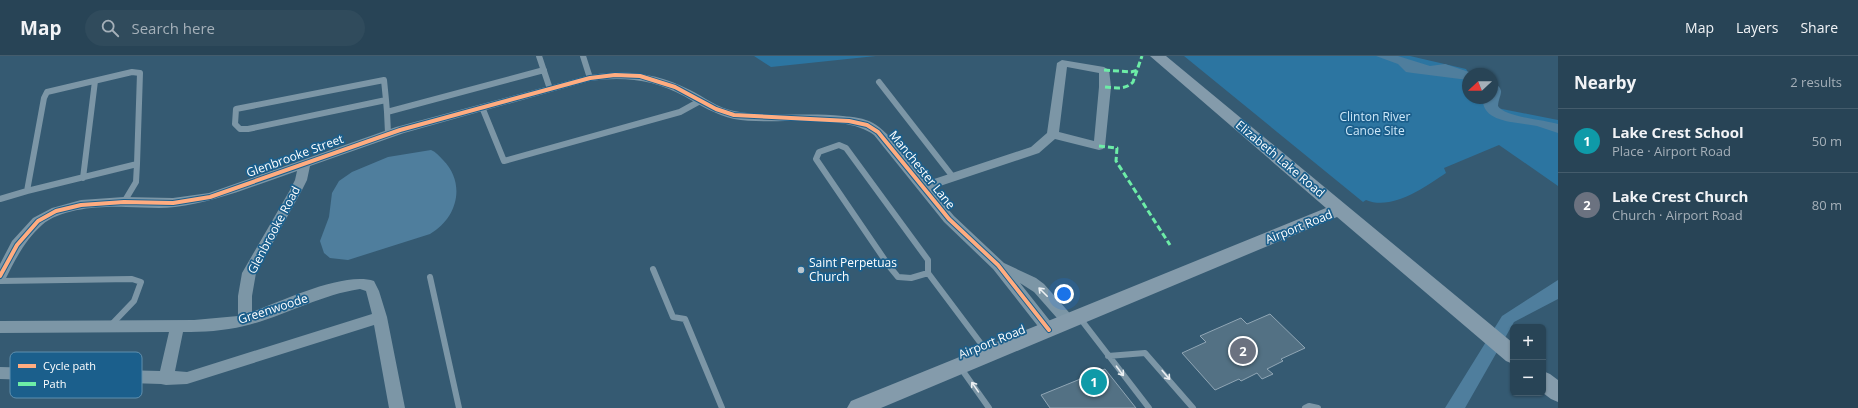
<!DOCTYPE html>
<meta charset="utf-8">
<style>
body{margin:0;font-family:"Open Sans",sans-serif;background:#304b5c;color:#f1f3f6}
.controls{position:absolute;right:12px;bottom:12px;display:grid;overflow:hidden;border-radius:6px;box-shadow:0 1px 3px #0004}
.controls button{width:36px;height:36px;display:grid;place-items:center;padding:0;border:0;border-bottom:1px solid #445c6c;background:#284456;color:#f1f3f6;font:20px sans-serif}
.compass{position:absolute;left:1462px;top:12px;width:36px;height:36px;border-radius:50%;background:#284456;box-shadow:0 1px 3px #0004;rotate:248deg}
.you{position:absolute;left:1064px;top:238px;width:14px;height:14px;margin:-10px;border:3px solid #fff;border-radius:50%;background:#1a73e8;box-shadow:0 0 0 6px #1a73e833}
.badge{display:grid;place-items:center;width:26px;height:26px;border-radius:50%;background:#b8c5ce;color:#fff;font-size:13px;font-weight:700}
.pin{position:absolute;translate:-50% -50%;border:2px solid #fff;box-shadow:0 1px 4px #0006}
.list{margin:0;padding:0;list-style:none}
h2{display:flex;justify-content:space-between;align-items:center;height:52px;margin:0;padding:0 16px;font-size:17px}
h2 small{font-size:13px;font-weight:400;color:#a5b0b9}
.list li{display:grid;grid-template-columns:26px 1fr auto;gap:12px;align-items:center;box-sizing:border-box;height:64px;padding:0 16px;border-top:1px solid #445c6c}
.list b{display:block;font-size:15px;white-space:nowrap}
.list p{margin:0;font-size:13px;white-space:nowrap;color:#a5b0b9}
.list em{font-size:13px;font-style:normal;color:#a5b0b9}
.icon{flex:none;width:22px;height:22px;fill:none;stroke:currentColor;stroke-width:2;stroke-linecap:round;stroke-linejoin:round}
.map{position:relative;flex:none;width:1558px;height:352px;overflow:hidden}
header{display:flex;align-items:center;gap:24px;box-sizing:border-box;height:56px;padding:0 20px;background:#284456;border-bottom:1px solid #445c6c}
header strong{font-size:19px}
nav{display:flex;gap:22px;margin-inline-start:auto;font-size:14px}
.search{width:280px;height:36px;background:#304b5c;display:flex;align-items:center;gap:10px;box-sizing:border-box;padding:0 14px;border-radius:22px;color:#a5b0b9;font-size:15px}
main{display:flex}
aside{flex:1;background:#284456}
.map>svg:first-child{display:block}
</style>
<header>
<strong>Map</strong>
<div class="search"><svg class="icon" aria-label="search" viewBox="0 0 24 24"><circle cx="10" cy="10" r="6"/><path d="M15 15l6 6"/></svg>Search here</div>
<nav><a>Map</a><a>Layers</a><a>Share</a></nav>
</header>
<main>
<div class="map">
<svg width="1558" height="352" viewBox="0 0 1558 352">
<rect width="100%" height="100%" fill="#355a72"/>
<path fill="#2c75a1" d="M754 0H876L771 11Z
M1184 0H1410L1466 13 1469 18 1468 42H1485L1492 51 1558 64V130L1499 89 1444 112 1446 117C1425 131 1392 155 1366 144L1363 146Z"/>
<path fill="#4f7e9d" d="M1376 0H1398L1430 10 1445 8 1475 18H1468V24L1413 17 1406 16 1398 8Z
M1492 25C1507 35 1499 37 1498 50 1504 61 1545 64 1558 68V77C1551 75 1544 72 1537 70 1521 66 1487 68 1483 47L1484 42H1492Z
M431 94C436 96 439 100 443 104 466 127 458 162 430 178L348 204 330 202 324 197 320 185 329 161 332 137 339 125 352 116 388 101Z
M1558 224V243L1514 266 1465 352H1445L1502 260Z"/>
<path fill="#537184" stroke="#90a6b5" d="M1270 258 1305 292 1281 303 1283 305 1267 313 1273 318 1262 323 1257 317 1241 325 1239 323 1215 334 1182 297 1206 286 1200 280 1241 262 1247 268Z
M1105 313 1136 352H1050L1041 339Z"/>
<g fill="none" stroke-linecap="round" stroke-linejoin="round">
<path stroke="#7c96a6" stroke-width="6" d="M539 0 550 33
M583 0 590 22
M132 16 140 17 137 108 27 135 44 42 47 36Z
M384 24 386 44 248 73H240L235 68 236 53Z
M879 26 953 121
M386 44 387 56
M482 51 504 105 680 56 700 45
M388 77 387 56 544 14
M839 89 846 92 928 204V217L911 222 898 221 889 210 816 103 819 96Z
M83 122 95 25
M0 143 27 135
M124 146 136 126 137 108
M653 213 673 261 685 263 722 352
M928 217 988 297
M430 221 459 352
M0 225 132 223 141 226 134 245 111 269
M1079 261 1149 352
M1108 300 1145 297 1193 352
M960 311 989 352
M1305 352 1309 350 1318 352"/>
<path fill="#7c96a6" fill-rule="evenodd" d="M1062 4 1104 11 1109 14 1111 31 1105 90 1103 93 1099 94 1055 83 1039 97 931 133 954 160 1004 207 1036 222 1044 228 1074 262 1076 266 1074 270 1069 272 1064 270 1034 236 1020 227 1054 270 1056 274 1054 278 1049 280 1044 278 993 213 944 166 874 79C844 56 772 70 734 63 716 59 700 49 684 40 655 24 624 20 590 25L404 77 310 110 307 124 302 134 256 217 252 240V256C282 245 344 215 374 225L379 235 387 261 405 352H389L374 269 187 328 166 329 161 328 0 323V311L160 315 169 276 0 277V265L194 264 238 260V240L242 217 290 134 295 124 297 115C256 129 217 146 175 151 159 153 142 151 126 151 102 150 61 152 42 169 25 184 15 204 5 224L0 225V208L12 185 33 162 52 152 81 144 124 141 173 142 209 137 396 71 590 19C625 13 658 17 690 34 704 41 718 52 734 55 770 62 807 56 843 60 853 61 864 62 873 67 890 76 913 110 925 126L1031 91 1047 77 1057 7ZM1067 11 1099 17V31L1094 85 1059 76ZM360 233 366 235 372 258 187 316 175 315 183 276C203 276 224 275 244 270 283 261 319 239 360 233Z"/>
<path fill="#849bab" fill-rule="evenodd" d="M1150 0H1166L1513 287V308L1506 305 1337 161 881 352H847L851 345 1326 152Z
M1543 315 1550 318 1558 324V346L1551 343 1543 337Z"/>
<path stroke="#6deda7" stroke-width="3" stroke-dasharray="6 3" stroke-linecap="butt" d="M1104 14 1131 16 1138 14
M1105 31C1115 32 1126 34 1133 26L1142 0
M1099 90 1117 92 1116 105 1170 189"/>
<defs>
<path id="cycleway" d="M0 220 17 189 38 165 56 155 81 149 124 146 173 147 210 141 400 74 590 22 615 19 640 20 675 31 716 53 734 59 849 65 867 69 878 76 949 163 998 209 1049 274"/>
</defs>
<use href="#cycleway" stroke="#1b5f8c" stroke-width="6"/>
<use href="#cycleway" stroke="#ffac80" stroke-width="4"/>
</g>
<defs><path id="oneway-shaft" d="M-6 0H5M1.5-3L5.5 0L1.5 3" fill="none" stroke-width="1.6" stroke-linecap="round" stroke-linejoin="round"/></defs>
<g stroke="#ebeff2">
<use href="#oneway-shaft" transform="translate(1043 236) rotate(-135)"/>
<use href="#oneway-shaft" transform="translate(1120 315) rotate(53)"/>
<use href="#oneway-shaft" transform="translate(1166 319) rotate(50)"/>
<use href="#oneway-shaft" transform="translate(975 331) rotate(-125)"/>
</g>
<circle fill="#b8c5ce" stroke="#1b5f8c" stroke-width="1.5" cx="801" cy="214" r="4"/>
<g text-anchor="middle" stroke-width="3.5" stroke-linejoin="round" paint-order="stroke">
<g font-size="12" fill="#cde8f9" stroke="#1b5f8c">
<text x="1375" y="65">Clinton River<tspan x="1375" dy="14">Canoe Site</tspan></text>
</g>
<g font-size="12" fill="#fff" stroke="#1b5f8c">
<text transform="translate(295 100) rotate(-20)" y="4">Glenbrooke Street</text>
<text transform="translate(1280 103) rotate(40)" y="4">Elizabeth Lake Road</text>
<text transform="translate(922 114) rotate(51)" y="4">Manchester Lane</text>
<text transform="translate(1299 171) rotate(-22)" y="4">Airport Road</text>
<text transform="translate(274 174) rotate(-62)" y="4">Glenbrooke Road</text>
<text transform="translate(273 253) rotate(-18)" y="4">Greenwoode</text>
<text transform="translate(992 286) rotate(-22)" y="4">Airport Road</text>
</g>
<g font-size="12" fill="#fff" stroke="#1b5f8c" text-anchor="start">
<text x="809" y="211">Saint Perpetuas<tspan x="809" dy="14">Church</tspan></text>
</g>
</g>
<rect x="10" y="296" width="132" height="46" rx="6" fill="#1b5f8c" stroke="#5f8fae" stroke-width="1"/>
<rect x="18" y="308" width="18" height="4" fill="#ffac80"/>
<rect x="18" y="326" width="18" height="4" fill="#6deda7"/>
<g font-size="11" fill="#fff">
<text x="43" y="314">Cycle path</text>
<text x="43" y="332">Path</text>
</g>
</svg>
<div class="controls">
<button>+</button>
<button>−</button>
</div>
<svg class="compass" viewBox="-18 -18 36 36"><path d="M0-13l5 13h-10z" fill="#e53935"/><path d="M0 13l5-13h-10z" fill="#a5b0b9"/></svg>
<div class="you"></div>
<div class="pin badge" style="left:1094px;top:326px;background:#0f9aa8">1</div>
<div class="pin badge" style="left:1243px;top:295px;background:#6b7280">2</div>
</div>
<aside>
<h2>Nearby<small>2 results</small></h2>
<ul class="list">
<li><span class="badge" style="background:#0f9aa8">1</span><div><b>Lake Crest School</b><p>Place · Airport Road</p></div><em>50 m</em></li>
<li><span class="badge" style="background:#6b7280">2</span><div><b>Lake Crest Church</b><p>Church · Airport Road</p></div><em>80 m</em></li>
</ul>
</aside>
</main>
